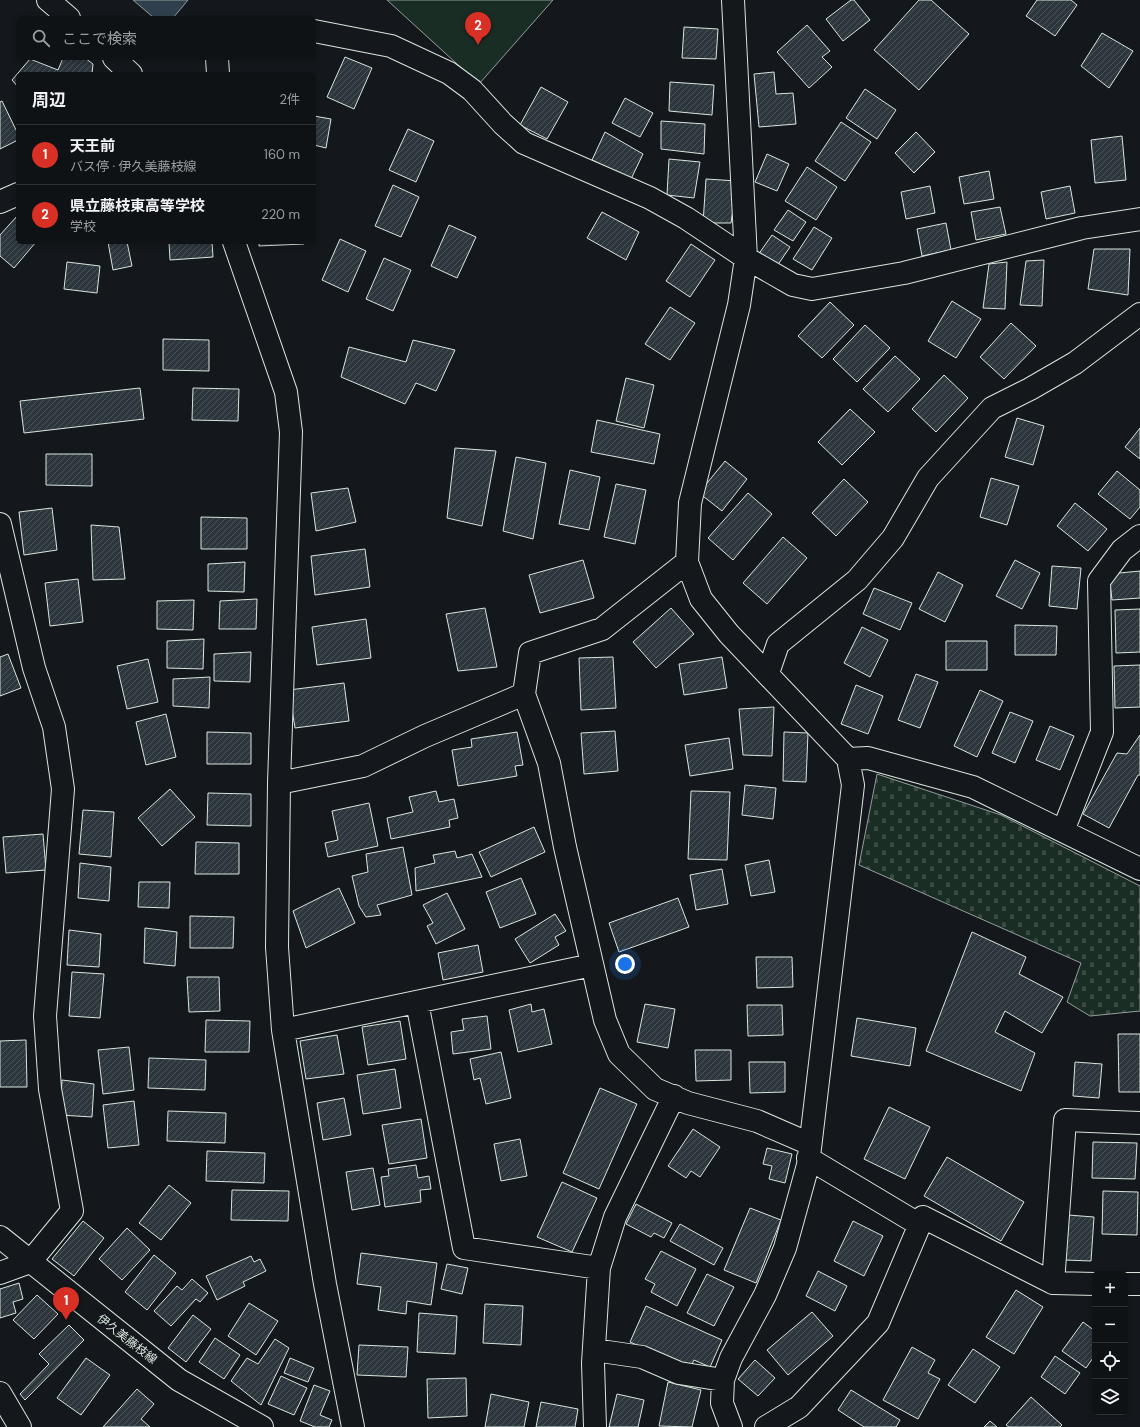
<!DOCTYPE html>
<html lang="ja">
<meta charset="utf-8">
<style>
body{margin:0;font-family:"DM Sans","Noto Sans JP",sans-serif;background:#1d2022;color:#f1f3f6}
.controls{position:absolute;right:12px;bottom:12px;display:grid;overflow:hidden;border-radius:6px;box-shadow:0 2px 6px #0003}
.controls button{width:36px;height:36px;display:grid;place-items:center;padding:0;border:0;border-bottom:1px solid #2f3234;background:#0f1215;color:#f1f3f6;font:20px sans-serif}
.you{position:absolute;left:625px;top:964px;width:14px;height:14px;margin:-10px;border:3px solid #fff;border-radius:50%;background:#1a73e8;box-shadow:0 0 0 6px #1a73e833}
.badge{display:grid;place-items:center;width:26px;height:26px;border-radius:50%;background:#d93025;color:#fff;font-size:13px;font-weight:700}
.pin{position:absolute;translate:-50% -33px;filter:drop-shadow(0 1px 2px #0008)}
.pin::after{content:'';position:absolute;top:21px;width:14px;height:12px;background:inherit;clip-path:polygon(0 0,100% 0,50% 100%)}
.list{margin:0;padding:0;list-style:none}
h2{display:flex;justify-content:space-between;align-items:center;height:52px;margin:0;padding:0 16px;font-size:17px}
h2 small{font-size:13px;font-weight:400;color:#9b9ea0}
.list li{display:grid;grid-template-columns:26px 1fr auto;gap:12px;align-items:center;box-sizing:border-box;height:60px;padding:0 16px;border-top:1px solid #2f3234}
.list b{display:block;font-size:15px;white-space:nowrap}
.list p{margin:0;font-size:13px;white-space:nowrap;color:#9b9ea0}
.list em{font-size:13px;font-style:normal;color:#9b9ea0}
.icon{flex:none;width:22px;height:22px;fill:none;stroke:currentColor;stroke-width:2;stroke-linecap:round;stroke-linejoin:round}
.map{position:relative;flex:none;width:1140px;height:1427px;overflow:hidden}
.search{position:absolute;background:#0f1215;box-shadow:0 2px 6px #0003;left:16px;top:16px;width:300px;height:44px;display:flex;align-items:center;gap:10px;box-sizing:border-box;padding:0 14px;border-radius:6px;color:#9b9ea0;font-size:15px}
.panel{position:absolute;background:#0f1215;box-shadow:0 2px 6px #0003;left:16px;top:72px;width:300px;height:172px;border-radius:6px}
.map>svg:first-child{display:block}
</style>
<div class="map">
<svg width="1140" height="1427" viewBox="0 0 1140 1427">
<defs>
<pattern id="cemetery-stones" width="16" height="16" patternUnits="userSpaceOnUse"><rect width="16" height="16" fill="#1a2d24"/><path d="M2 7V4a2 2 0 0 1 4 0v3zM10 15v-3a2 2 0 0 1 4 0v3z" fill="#3b4b43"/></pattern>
<pattern id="building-hatch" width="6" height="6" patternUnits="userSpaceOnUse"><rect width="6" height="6" fill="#2c363c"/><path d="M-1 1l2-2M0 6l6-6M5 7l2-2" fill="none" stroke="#4a5358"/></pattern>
</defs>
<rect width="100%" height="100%" fill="#14181c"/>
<path fill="#1a2d24" stroke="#939e99" d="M387 0H553L479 84Z"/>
<path fill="url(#cemetery-stones)" stroke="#939e99" d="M877 774 1001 815 1140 886V1011L1090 1016 1067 1002 1081 963 859 865Z"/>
<path fill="#2f3f4d" stroke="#939e99" d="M133 0H188L173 18H154Z"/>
<path fill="url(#building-hatch)" stroke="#d8e6dc" d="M851 0H854L870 20 843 41 826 19Z
M919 0H931L969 34 919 90 874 50Z
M1037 0H1071L1077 5 1055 36 1026 16Z
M807 25 830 51 822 57 832 67 809 88 777 52Z
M684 27 718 29 716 59 682 58Z
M1102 33 1133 51 1109 88 1081 66Z
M345 57 372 68 354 109 327 97Z
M63 58H85L93 64 92 74H18V87L12 80 30 59 58 70Z
M774 72 776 94 793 93 796 124 759 127 754 74Z
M670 82 714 85 712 115 669 111Z
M541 87 568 102 547 139 520 125Z
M865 89 896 110 877 139 846 118Z
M625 98 653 113 640 137 612 123Z
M2 101 18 134V140L0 149V102Z
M314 116 331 119 326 148 314 145Z
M661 121 705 124 704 154 661 149Z
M841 122 871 142 845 181 815 161Z
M408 129 434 141 416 182 389 170Z
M605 132 643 154 631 179 592 160Z
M916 132 935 152 914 173 895 153Z
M1122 136 1126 180 1095 183 1091 140Z
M767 154 789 164 777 191 755 182Z
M669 159 700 162 694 198 667 195Z
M807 167 837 187 816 220 785 201Z
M989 171 994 199 964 204 959 177Z
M706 179 737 181 731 223H703Z
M393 185 419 197 401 237 375 226Z
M930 186 935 213 906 219 901 192Z
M1070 186 1075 213 1046 219 1041 192Z
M1000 207 1006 234 976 240 971 212Z
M788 210 806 222 793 241 774 230Z
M602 212 639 232 626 260 587 238Z
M18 215V242H36L14 268 0 256V235Z
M946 223 951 250 922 256 917 229Z
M449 225 476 237 457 278 431 266Z
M814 227 832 238 812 270 793 259Z
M772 235 790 247 777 266 758 255Z
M340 239 366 251 348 292 322 280Z
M108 242H127L132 266 113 270Z
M169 242H212L213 257 170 260Z
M259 242H303L304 244 259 246Z
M691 244 715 260 690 297 666 281Z
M1094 249H1130L1128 295 1088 289Z
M384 258 411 270 393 311 366 299Z
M1044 260 1042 306 1020 305 1026 261Z
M67 262 100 266 97 293 64 289Z
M1007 262 1005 309 983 308 989 264Z
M952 301 981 319 956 358 928 341Z
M830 302 854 325 822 358 798 336Z
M670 307 695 323 670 360 645 344Z
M1011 323 1036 346 1004 379 980 357Z
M865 325 890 348 857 382 833 359Z
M163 339 209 340V371L163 370Z
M413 340 455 350 436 391 416 383 405 404 341 377 349 347 406 362Z
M895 356 920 379 888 412 863 389Z
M944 375 968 398 936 432 912 409Z
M626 378 654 385 644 428 616 421Z
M140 388 144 419 24 433 20 401Z
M193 388 239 389 238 421 192 420Z
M850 409 875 432 842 465 818 442Z
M1017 418 1044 426 1033 465 1005 457Z
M597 420 660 434 654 464 591 452Z
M1140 428V459L1125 447Z
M455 448 496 451 482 526 447 518Z
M46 454H92V486L46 485Z
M516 457 546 463 533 539 503 531Z
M725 461 747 479 722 511 699 493Z
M570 470 600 477 589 530 559 524Z
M1117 471 1140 490V507L1130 519 1098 494Z
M991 478 1019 486 1007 525 980 517Z
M844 479 868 502 836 536 812 513Z
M616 484 646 490 635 544 604 537Z
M348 488 356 522 316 531 311 493Z
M748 493 772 514 733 560 708 538Z
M1075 503 1107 529 1088 551 1057 526Z
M52 508 57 550 24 555 19 512Z
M201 517 247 518V549H201Z
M91 525 119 527 125 579 93 580Z
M783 537 807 558 767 604 743 583Z
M365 549 370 587 315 595 311 556Z
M583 560 594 598 540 613 529 575Z
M1015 560 1040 573 1022 609 996 596Z
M245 562 244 592 208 591V564Z
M1052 566 1081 568 1077 609 1049 606Z
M1140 571V598L1112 600 1109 574Z
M938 572 963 585 945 622 919 609Z
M78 579 83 622 50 626 45 583Z
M874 588 912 603 900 630 863 614Z
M257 599 256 629H219L220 601Z
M194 600 193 630 157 629V601Z
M485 608 497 667 458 671 446 614Z
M671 608 694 634 656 668 633 642Z
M1140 609V652L1116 653 1115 610Z
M366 619 371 658 317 665 312 627Z
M1015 625 1057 626 1056 655H1015Z
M862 627 888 640 870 677 844 663Z
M204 639 203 669 167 668V641Z
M946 641H987V670H946Z
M251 652 250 682 214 681V654Z
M8 654 21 688 0 696V657Z
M613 657 616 708 581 710 579 658Z
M722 657 727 688 684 695 679 664Z
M148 659 158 702 127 709 117 666Z
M1140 665V707L1115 708 1114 666Z
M916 674 938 682 920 728 898 720Z
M210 677 209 708 173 706V679Z
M344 683 349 721 295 728 289 690Z
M856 685 883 696 868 734 841 724Z
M980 690 1003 701 977 757 954 746Z
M774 707 772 756 743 755 739 709Z
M1010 712 1033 721 1015 763 992 753Z
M166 714 176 757 146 765 136 722Z
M1050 726 1074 736 1060 770 1036 760Z
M615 731 618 771 584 774 581 733Z
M207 732 251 733V764H207Z
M517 732 523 765 515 766 517 776 458 786 452 750 472 747 471 739Z
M784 732 808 733 806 782 783 781Z
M1140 735V775H1138L1109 828 1083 814 1117 753 1127 754Z
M729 738 733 769 690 776 685 745Z
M745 785 776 788 773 819 742 815Z
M170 789 195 817 162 846 138 818Z
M436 791 439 802 454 799 458 818 449 820 450 827 391 839 387 818 413 812 409 797Z
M691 791 730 792 727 860 688 859Z
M208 793 251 794V826L207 825Z
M369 803 378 846 328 857 325 843 338 840 332 811Z
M83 810 114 812 111 857 79 854Z
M534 827 545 852 491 877 479 852Z
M43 834 46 870 6 873 3 837Z
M196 842 239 843V874H195Z
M403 847 412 895 377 905 381 915 366 917 359 906 352 876 368 872 366 854Z
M455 851 457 858 472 854 482 877 416 891 415 868 435 863 433 855Z
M769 860 775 892 751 896 745 865Z
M80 863 111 867 109 901 78 898Z
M722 869 728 904 696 910 690 875Z
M521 878 536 914 500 928 486 892Z
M139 882H170L169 908 138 907Z
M339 888 355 923 306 948 293 911Z
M447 893 465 929 436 944 427 926 433 923 423 905Z
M678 898 689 927 619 952 609 923Z
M555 914 566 931 555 937 559 945 530 963 515 939Z
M190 916 234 917 233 948H190Z
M145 928 177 932 175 966 144 963Z
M69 930 101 934 99 967 67 965Z
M972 932 1026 957 1019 974 1063 997 1042 1033 1005 1011 995 1032 1035 1053 1021 1091 926 1051Z
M478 945 483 972 443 980 438 953Z
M756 957H792L793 987 757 988Z
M72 972 104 974 100 1018 69 1016Z
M187 977H219L220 1011 189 1012Z
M531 1004 532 1012 544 1009 552 1044 518 1052 509 1010Z
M645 1004 675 1009 668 1048 637 1042Z
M747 1005H782L783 1035 748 1036Z
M487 1016 491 1049 453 1054 451 1032 464 1030 462 1019Z
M857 1018 916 1028 910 1066 851 1056Z
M206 1020 250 1021 249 1052H205Z
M400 1021 406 1059 368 1065 362 1027Z
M1118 1034H1140V1092H1119Z
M337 1035 344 1074 306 1079 300 1041Z
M26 1040 27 1087H0V1041Z
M129 1047 134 1090 103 1094 98 1050Z
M695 1050H731V1080L696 1081Z
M501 1052 511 1098 486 1104 480 1078 474 1080 470 1059Z
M149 1058 206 1060 205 1090 148 1088Z
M749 1062H785V1092L750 1093Z
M1075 1062 1102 1064 1099 1098 1073 1096Z
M395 1069 401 1108 363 1114 357 1075Z
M62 1080 94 1084 92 1117 60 1115Z
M600 1088 637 1104 599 1189 563 1173Z
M344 1098 351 1135 323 1140 317 1103Z
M134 1101 139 1145 108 1148 103 1105Z
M889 1107 930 1127 905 1179 864 1159Z
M168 1111 226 1113 225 1143 167 1141Z
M421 1119 427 1158 389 1164 382 1125Z
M693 1129 720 1147 700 1177 691 1171 686 1178 668 1166Z
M520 1139 527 1176 501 1181 494 1144Z
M1093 1142 1137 1143 1135 1179 1092 1178Z
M767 1148 792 1154 785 1183 769 1179 772 1166 763 1164Z
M207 1151 265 1153 264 1183 206 1181Z
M947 1157 1024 1202 1001 1241 924 1196Z
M416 1165 418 1178 429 1176 431 1189 420 1190 421 1202 385 1207 381 1177 389 1176 388 1169Z
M373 1168 380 1205 352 1210 346 1172Z
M562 1182 597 1198 572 1252 537 1237Z
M169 1185 191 1203 161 1240 139 1223Z
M232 1190 289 1191 288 1221 231 1220Z
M1103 1191 1138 1192 1137 1235 1102 1234Z
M636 1204 672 1223 664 1238 654 1233 651 1237 626 1224Z
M750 1208 781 1220 756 1283 724 1270Z
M1068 1215 1094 1217 1091 1261 1065 1260Z
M83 1221 104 1238 74 1276 52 1259Z
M853 1221 883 1236 864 1276 834 1261Z
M680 1224 723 1248 714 1265 670 1241Z
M127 1228 150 1250 122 1280 99 1259Z
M661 1251 696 1269 677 1306 651 1292 655 1284 645 1279Z
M361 1253 437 1263 431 1305 407 1301 406 1314 378 1310 381 1287 357 1284Z
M154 1255 176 1273 147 1310 125 1292Z
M251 1256 254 1262 260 1259 266 1271 243 1282 245 1286 217 1300 206 1276Z
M447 1264 468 1268 462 1294 441 1289Z
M818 1271 847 1286 835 1311 806 1296Z
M707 1274 734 1287 714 1326 687 1313Z
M192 1279 208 1293 200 1302 196 1299 171 1326 154 1311 177 1286 182 1290Z
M19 1283 23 1299 13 1302 16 1313 0 1318V1289Z
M1016 1290 1043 1307 1014 1354 986 1337Z
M37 1295 58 1314 34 1339 13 1320Z
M249 1303 278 1321 256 1355 228 1336Z
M485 1304 523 1306 521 1345 483 1343Z
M646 1306 722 1340 710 1367 694 1360 690 1368 630 1342Z
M812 1312 833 1336 788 1375 767 1350Z
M419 1313 457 1316 455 1354 417 1352Z
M193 1315 211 1329 186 1362 168 1348Z
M1083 1322 1095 1331V1355L1086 1368 1062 1351Z
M69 1325 84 1340 25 1400 20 1394 49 1364 39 1354Z
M215 1338 240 1355 224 1379 199 1362Z
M275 1339 289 1348 261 1405 231 1381 247 1358 258 1364Z
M359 1345 408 1347 406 1377 357 1375Z
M912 1347 935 1360 928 1373 940 1379 918 1419 883 1400Z
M973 1349 1000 1367 975 1403 948 1385Z
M1055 1356 1080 1373 1065 1394 1041 1377Z
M86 1358 110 1375 81 1415 57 1398Z
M290 1358 314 1368 308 1382 284 1373Z
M755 1360 775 1378 758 1396 738 1379Z
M281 1376 307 1388 294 1415 268 1404Z
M466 1378 467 1416 428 1418 427 1379Z
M668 1382 701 1390 692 1427 659 1426Z
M314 1385 330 1391 320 1415 332 1420 329 1427H315L300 1421Z
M137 1389 154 1404 141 1419 150 1427H103Z
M851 1390 900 1420 896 1427H864L838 1410Z
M491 1394 529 1402 524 1427H485Z
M617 1394 644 1400 638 1427H609Z
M1031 1397 1062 1425 1060 1427H1009L1006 1425Z
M541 1402 578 1409 575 1427H536Z
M990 1421 997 1427H984Z"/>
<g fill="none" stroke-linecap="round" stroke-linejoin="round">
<defs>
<path id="minor" d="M48 0 69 18
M314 31 391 46 449 73 472 90 503 124 524 143 650 198 686 218 746 258 793 285 812 289 904 273 1082 228 1140 219
M114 58 131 74
M217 58 218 74
M0 202 18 194
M234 242 286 392 291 432 279 783 277 947 283 1030 325 1284 353 1427
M0 524 34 668 54 727 63 789 45 1016 50 1089 72 1211 30 1262 0 1273
M687 562 602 629 530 653 524 694 549 763 565 847 605 1020 619 1054 655 1089 688 1103 757 1121 810 1144
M768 673 778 644 857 580 893 538 928 478 992 408 1030 389 1075 363 1140 314
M848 759 868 758 973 787 1140 869
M279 783 363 766 425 736 524 694
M1063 831 1102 732 1099 581 1122 550 1140 536
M417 1002 464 1248 599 1268
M283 1030 592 965
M808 1158 920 1225
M1053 1283 1065 1120 1140 1123
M1125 1284H1140
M594 1350 642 1357 679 1373 723 1380
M0 1393 20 1427
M595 1427 593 1363 599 1268 615 1217 674 1096
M731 1427 722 1403 723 1380 731 1358 765 1295 785 1248 808 1165 853 785 848 759 729 634 701 599 687 562 690 503 739 305 746 258 733 0
M766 1427 799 1407 878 1323 923 1217 1053 1283 1095 1284"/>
<path id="major" d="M0 1237 179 1380 262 1427"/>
</defs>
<use href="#minor" stroke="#d8e6dc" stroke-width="24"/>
<use href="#major" stroke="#d8e6dc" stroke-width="24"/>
<use href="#minor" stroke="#14181c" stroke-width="22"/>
<use href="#major" stroke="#14181c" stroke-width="22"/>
</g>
<g text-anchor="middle" stroke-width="3" stroke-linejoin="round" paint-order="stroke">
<g font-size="12" fill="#d8e6dc" stroke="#14181c">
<text transform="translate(127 1339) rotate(38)" y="4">伊久美藤枝線</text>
</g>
</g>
</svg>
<div class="controls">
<button>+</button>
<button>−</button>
<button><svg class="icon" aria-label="locate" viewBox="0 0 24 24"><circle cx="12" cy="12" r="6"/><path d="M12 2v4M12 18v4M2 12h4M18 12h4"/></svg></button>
<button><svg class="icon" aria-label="layers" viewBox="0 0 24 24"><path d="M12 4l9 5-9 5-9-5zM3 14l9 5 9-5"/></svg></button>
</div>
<div class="you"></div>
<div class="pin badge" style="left:66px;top:1320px">1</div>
<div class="pin badge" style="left:478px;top:45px">2</div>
<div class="search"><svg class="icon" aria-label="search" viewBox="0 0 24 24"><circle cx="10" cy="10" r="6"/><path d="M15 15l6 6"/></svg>ここで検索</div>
<section class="panel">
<h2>周辺<small>2件</small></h2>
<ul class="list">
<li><span class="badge">1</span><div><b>天王前</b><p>バス停 · 伊久美藤枝線</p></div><em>160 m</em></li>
<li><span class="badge">2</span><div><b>県立藤枝東高等学校</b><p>学校</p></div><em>220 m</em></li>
</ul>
</section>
</div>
